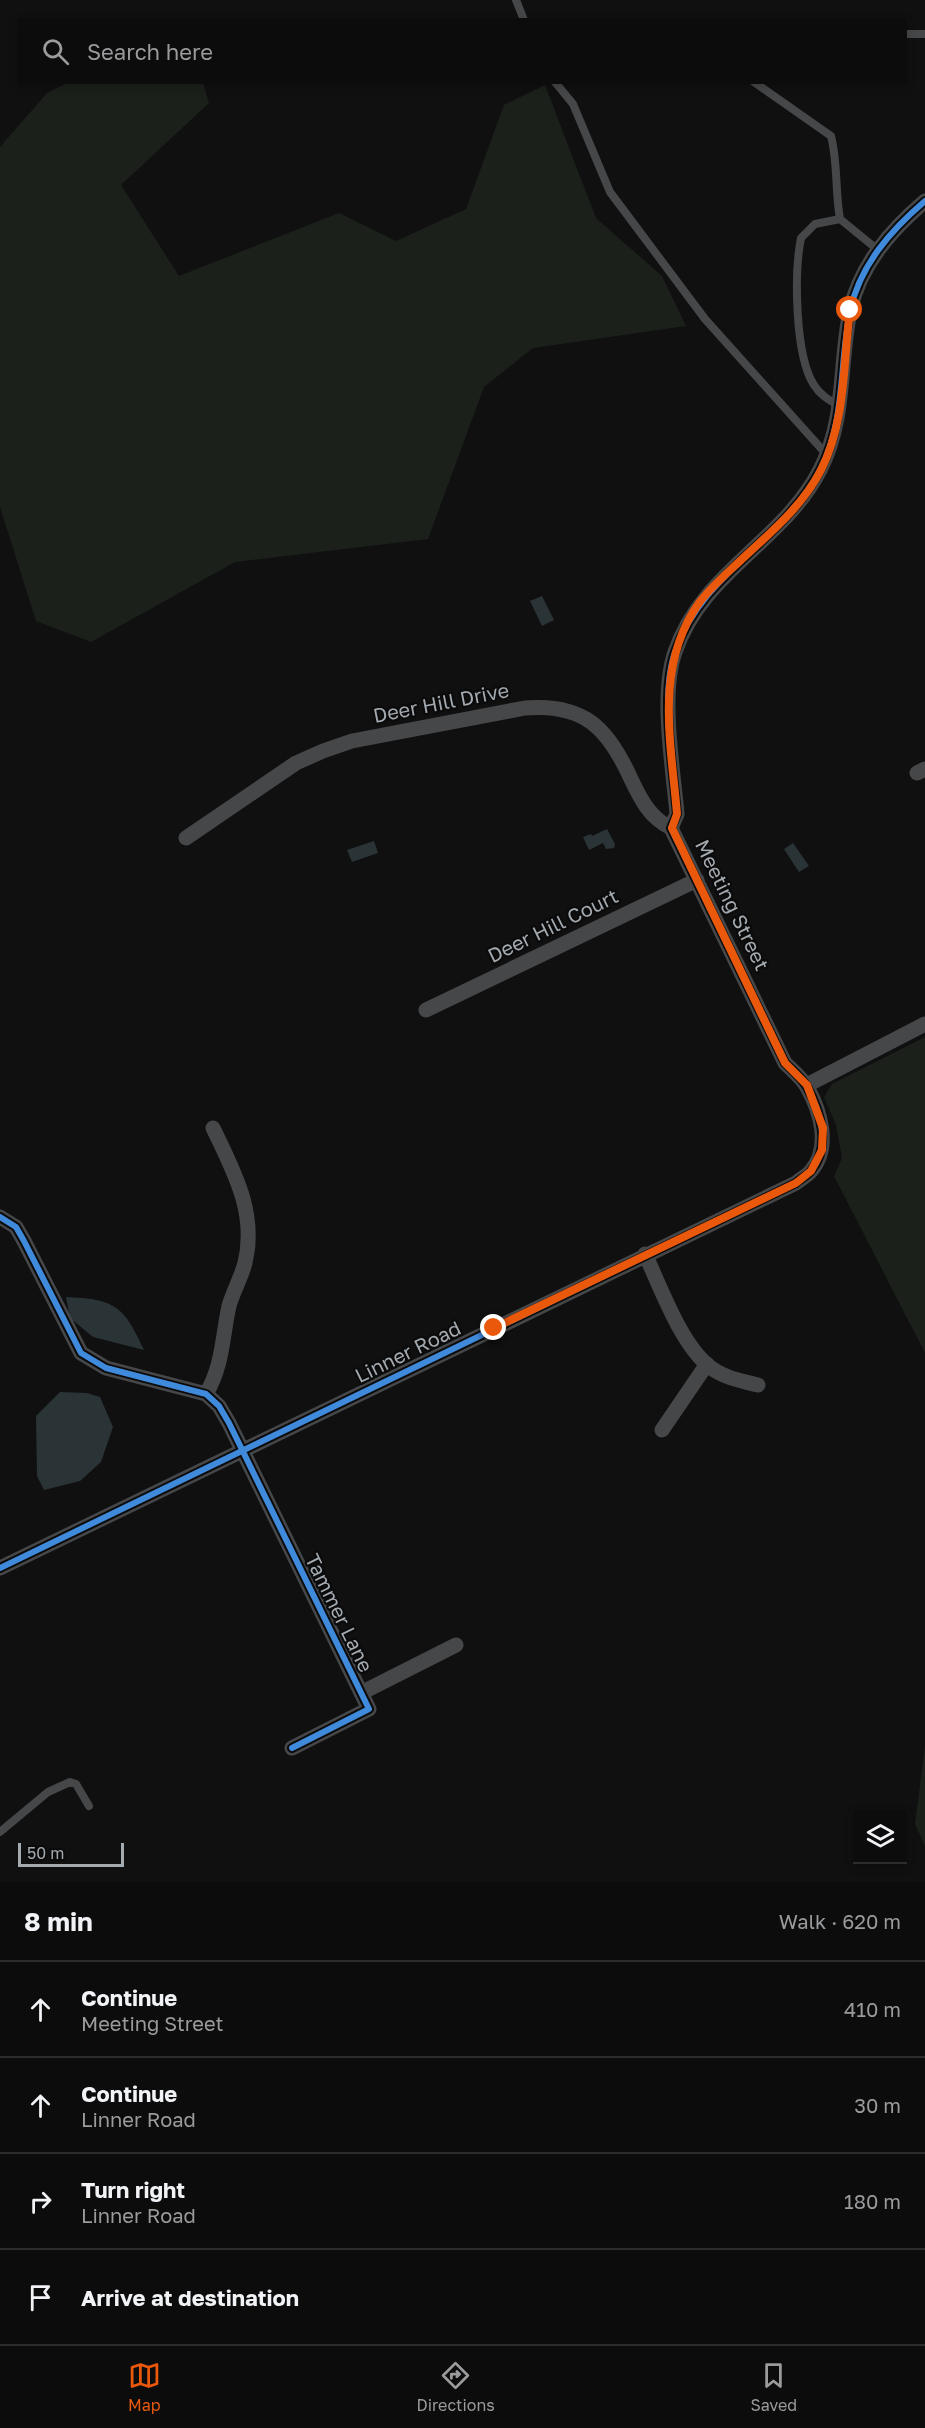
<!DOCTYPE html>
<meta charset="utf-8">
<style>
body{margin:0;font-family:"Golos Text",sans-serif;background:#1a1a1b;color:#f1f3f6}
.controls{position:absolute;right:18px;bottom:18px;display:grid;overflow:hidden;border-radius:0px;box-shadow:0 3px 9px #0003}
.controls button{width:54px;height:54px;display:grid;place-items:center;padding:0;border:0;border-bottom:2px solid #2c2c2e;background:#0c0c0d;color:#f1f3f6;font:30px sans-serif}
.scale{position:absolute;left:18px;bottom:15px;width:106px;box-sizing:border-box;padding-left:6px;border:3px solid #a3aab0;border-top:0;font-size:16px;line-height:21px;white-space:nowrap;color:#a3aab0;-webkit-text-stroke:4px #0b0b0c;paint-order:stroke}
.stop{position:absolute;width:18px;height:18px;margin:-14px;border:4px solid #ea580c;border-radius:50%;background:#fff}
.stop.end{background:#ea580c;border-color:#fff;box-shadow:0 2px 6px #0008}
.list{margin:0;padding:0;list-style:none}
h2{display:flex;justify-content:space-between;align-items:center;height:78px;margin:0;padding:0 24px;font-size:26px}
h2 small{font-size:20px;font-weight:400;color:#9a9b9d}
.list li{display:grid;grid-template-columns:39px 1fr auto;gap:18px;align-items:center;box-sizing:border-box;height:96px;padding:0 24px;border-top:2px solid #2c2c2e}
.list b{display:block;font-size:22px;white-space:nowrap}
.list p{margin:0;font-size:20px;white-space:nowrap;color:#9a9b9d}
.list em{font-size:20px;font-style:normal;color:#9a9b9d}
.icon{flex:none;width:33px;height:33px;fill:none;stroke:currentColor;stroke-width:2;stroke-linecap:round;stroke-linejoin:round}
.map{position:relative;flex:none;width:925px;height:1882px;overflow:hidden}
.search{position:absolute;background:#0c0c0d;box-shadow:0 3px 9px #0003;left:18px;right:18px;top:18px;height:66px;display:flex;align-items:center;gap:15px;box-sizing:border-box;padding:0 21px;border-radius:0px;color:#9a9b9d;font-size:22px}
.sheet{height:462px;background:#0c0c0d}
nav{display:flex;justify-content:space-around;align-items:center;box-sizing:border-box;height:84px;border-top:2px solid #2c2c2e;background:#0c0c0d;font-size:16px;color:#9a9b9d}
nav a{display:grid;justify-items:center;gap:3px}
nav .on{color:#ea580c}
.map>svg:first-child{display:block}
</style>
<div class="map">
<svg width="925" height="1882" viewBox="0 0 925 1882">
<rect width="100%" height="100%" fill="#101011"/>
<path fill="#1b201b" d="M67 83H203L209 103 121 185 179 276 339 213 396 241 466 209 504 105 545 85 596 218 662 276 686 326 533 348 484 387 428 539 235 562 91 642 36 621 0 507V147L47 93Z
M925 1037V1353L834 1176 842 1158 836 1125 824 1097 832 1084Z
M925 1746V1846L915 1824Z"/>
<path fill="#2a3336" d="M542 596 554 620 542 626 530 601Z
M607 829 615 844 614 848 606 849 603 843 589 850 583 837 591 834 592 836Z
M374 841 378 853 352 862 347 850Z
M793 843 809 866 799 872 784 849Z
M66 1297C115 1299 124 1306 144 1350L93 1337 70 1318Z
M60 1392 87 1393 100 1397 113 1427 101 1462 80 1481 44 1490 37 1476 36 1416Z"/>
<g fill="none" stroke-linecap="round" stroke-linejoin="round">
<path stroke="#454749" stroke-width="8" d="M516 0 524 20
M906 34H925
M555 82 573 104 610 192 705 319 827 455
M754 82 831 136C838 163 835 191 840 219L878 250
M839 406C829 400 820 395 814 385 795 356 794 273 801 238L815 224 840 219
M0 1832 48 1792 70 1782 76 1784 89 1806"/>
<path stroke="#454749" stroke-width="15" d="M917 773 925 769
M186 838 296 763 323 751 352 741 525 708C584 703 608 728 631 779 641 800 650 818 671 828
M426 1010 697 880
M807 1085 925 1024
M0 1217 16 1227 24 1241 81 1353 106 1368 206 1394 219 1406 229 1423 369 1709 292 1748
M645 1254C661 1288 681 1345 710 1367 724 1378 742 1381 758 1385
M206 1394C223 1365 222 1338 229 1306 233 1292 241 1278 245 1263 257 1213 234 1172 213 1128
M662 1430 707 1364
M0 1568C266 1442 530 1309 796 1183 800 1179 807 1176 811 1171 831 1147 821 1112 807 1087 802 1078 792 1070 785 1063L671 828 677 814C673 767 660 695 675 652 702 572 783 542 820 470 846 420 839 365 850 311 860 265 891 230 925 201
M361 1693 456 1645"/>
<defs>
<path id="cycleway" d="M0 1217 16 1227 24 1241 81 1353 106 1368 206 1394 219 1406 229 1423 369 1709 292 1748
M0 1568C266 1442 530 1309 796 1183 800 1179 807 1176 811 1171 831 1147 821 1112 807 1087 802 1078 792 1070 785 1063L671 828 677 814C673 767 660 695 675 652 702 572 783 542 820 470 846 420 839 365 850 311 860 265 891 230 925 201"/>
</defs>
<use href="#cycleway" stroke="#0b0b0c" stroke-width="10"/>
<use href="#cycleway" stroke="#408adc" stroke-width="6"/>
</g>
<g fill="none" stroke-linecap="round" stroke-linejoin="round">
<path stroke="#ea580c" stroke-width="8" d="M494 1328 796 1183 811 1171 822 1150 823 1128 807 1085 785 1063 672 828 677 814C671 742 654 666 699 603 711 587 726 574 740 561 770 533 802 507 821 470 846 421 843 363 850 310"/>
</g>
<g text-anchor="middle" stroke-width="4.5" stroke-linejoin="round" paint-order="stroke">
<g font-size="20" fill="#a3aab0" stroke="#0b0b0c">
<text transform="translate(441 703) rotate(-11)" y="7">Deer Hill Drive</text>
<text transform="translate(732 905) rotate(64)" y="7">Meeting Street</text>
<text transform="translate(553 926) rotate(-26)" y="7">Deer Hill Court</text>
<text transform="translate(408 1352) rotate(-26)" y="7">Linner Road</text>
<text transform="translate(339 1613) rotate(64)" y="7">Tammer Lane</text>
</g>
</g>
</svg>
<div class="controls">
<button><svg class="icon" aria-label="layers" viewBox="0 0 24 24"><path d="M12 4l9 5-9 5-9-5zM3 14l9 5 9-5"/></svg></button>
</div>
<div class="scale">50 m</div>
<div class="stop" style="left:850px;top:310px"></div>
<div class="stop end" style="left:494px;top:1328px"></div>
<div class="search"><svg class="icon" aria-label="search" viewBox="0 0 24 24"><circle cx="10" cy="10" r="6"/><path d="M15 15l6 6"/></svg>Search here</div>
</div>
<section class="sheet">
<h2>8 min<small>Walk · 620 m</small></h2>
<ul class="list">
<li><svg class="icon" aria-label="ahead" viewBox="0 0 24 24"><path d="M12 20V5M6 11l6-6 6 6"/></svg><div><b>Continue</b><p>Meeting Street</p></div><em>410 m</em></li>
<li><svg class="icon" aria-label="ahead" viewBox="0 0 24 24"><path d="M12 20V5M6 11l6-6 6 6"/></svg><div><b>Continue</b><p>Linner Road</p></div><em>30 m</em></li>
<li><svg class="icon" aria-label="right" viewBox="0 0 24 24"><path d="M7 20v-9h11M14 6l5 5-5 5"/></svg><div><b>Turn right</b><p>Linner Road</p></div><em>180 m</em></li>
<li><svg class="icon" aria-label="arrive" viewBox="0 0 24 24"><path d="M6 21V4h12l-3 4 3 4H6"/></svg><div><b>Arrive at destination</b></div></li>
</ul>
</section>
<nav>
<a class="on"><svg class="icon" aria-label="map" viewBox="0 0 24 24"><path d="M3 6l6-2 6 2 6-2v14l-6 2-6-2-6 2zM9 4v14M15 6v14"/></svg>Map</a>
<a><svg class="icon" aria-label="directions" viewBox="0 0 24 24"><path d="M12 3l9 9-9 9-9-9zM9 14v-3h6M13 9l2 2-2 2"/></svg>Directions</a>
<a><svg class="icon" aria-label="saved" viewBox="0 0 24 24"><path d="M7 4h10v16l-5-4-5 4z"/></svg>Saved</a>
</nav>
